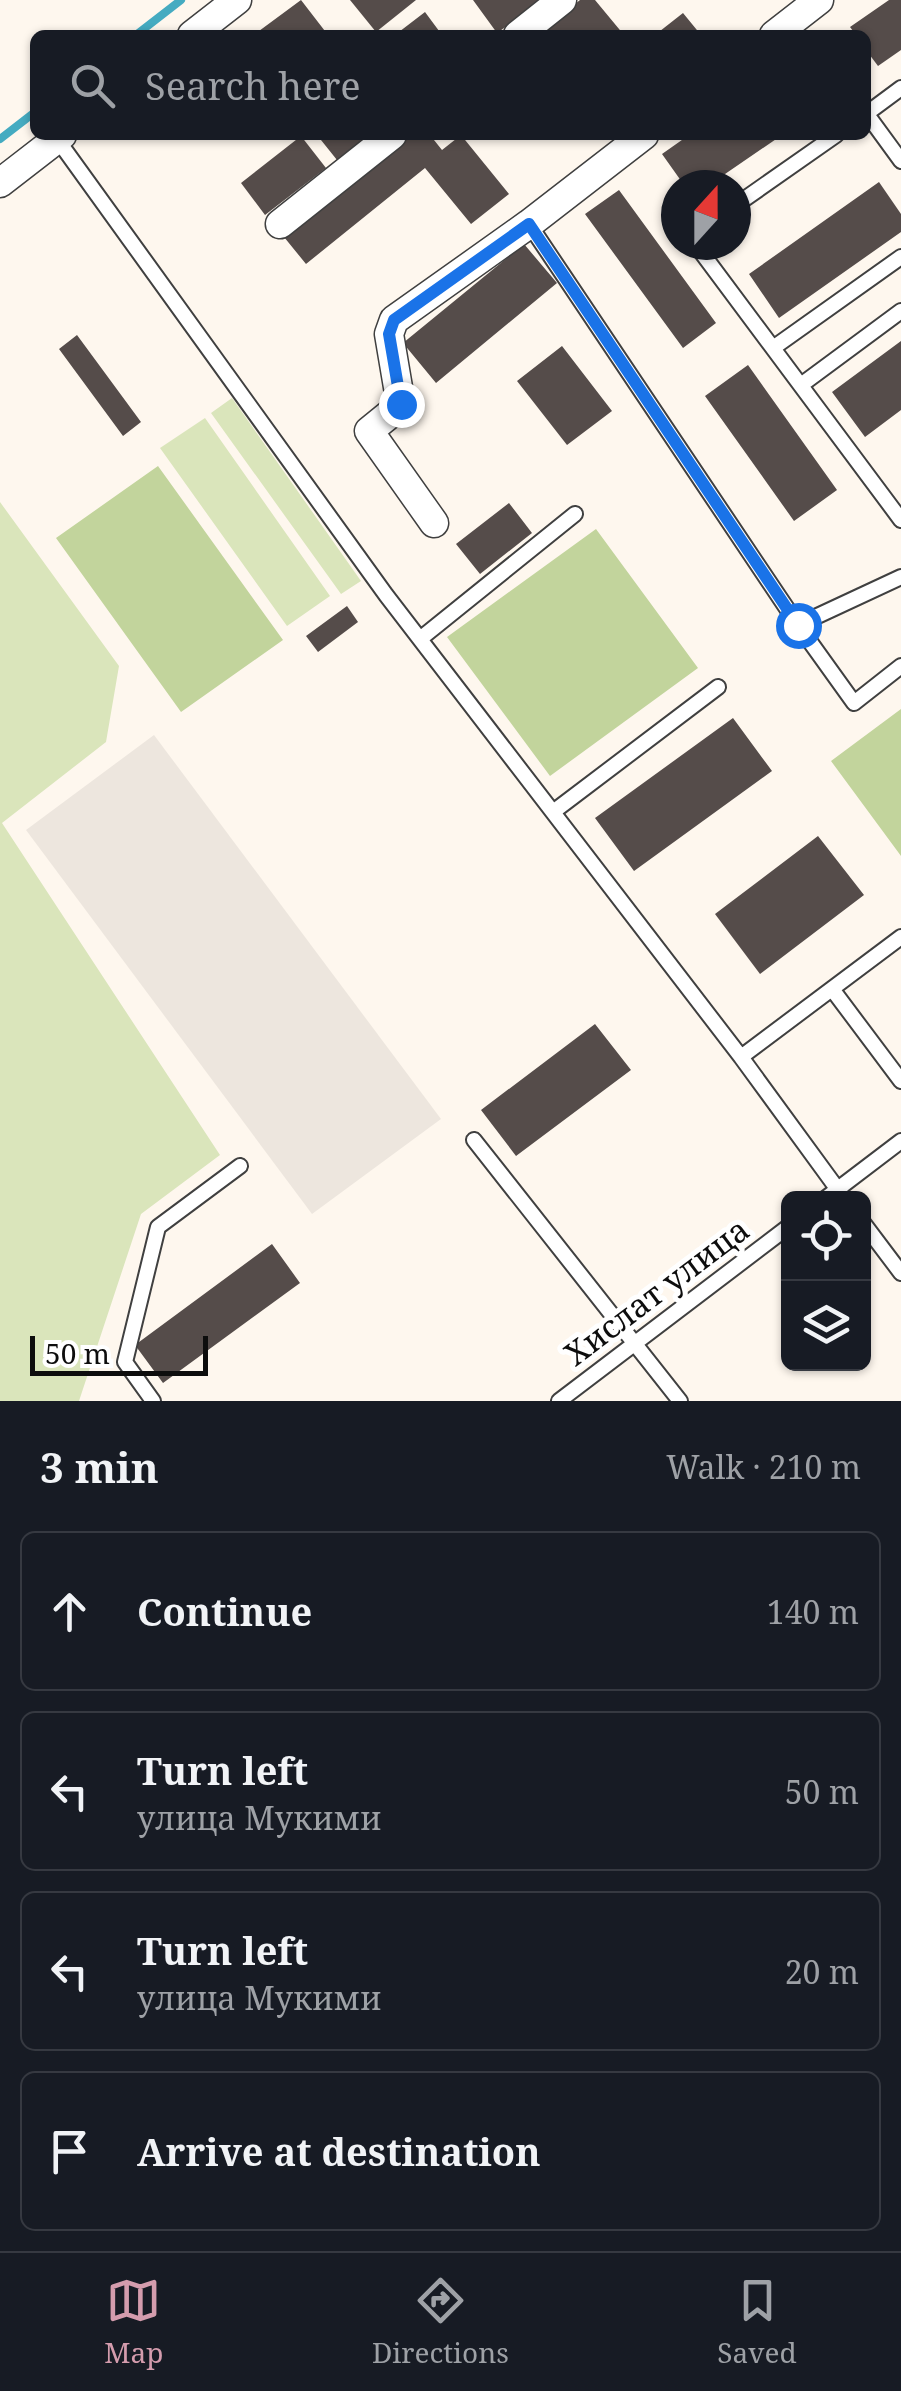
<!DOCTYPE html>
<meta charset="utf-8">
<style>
body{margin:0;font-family:"Noto Serif",serif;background:#242831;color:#f1f3f6}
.controls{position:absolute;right:30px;bottom:30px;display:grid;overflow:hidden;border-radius:15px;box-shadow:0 2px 8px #0004}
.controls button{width:90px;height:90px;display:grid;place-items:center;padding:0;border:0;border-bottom:2px solid #363941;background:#171b24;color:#f1f3f6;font:50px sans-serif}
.compass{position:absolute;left:661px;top:170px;width:90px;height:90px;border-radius:50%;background:#171b24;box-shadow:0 2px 8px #0004;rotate:21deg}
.scale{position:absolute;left:30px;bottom:25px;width:178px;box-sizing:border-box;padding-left:10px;border:5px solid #0d0d0d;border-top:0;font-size:28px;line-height:35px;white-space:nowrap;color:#0d0d0d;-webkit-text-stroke:8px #fff;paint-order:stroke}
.stop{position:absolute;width:30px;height:30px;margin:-22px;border:8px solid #1a73e8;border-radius:50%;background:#fff}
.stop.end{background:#1a73e8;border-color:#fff;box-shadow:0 2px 10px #0008}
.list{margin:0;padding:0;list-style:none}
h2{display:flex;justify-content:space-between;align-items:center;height:130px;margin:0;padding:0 40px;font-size:42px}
h2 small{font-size:32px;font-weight:400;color:#9ea1a6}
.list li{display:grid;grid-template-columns:65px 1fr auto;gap:30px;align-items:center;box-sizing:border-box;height:160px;margin:0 20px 20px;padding:0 20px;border:2px solid #363941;border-radius:15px}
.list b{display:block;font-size:38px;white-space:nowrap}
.list p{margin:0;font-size:32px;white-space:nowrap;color:#9ea1a6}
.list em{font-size:32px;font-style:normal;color:#9ea1a6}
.icon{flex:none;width:55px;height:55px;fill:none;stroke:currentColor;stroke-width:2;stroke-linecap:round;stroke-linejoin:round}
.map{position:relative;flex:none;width:901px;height:1401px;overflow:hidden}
.search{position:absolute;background:#171b24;box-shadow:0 2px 8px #0004;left:30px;right:30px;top:30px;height:110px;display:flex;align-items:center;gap:25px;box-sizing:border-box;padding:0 35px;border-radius:15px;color:#9ea1a6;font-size:38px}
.sheet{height:850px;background:#171b24}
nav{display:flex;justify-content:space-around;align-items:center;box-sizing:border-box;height:140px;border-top:2px solid #363941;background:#171b24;font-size:28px;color:#9ea1a6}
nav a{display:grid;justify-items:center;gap:5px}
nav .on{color:#d49cad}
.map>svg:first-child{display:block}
</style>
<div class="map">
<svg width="901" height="1401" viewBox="0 0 901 1401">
<rect width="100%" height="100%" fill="#fef7ee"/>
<path fill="#dae5bb" d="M232 398 361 581 341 594 211 413Z
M205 418 330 596 287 626 160 448Z
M0 502 119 666 106 742 2 823 220 1155 141 1214 79 1401H0Z"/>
<path fill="#c2d49c" d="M158 466 283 640 181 712 56 538Z
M596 529 698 668 550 776 447 637Z
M901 709V856L831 761Z"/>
<path fill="#ede6de" d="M154 735 441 1119 312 1214 26 830Z"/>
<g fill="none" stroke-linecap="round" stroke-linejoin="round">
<path stroke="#45abc1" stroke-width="8" d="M136 35 181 0
M0 139 35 112"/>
</g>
<path fill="#554c4a" d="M301 0 328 35H262L259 31Z
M350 0H416L376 32Z
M473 0H543L497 33Z
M580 0H595L624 35H537Z
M889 0H901V50L878 66 866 50V35H856L850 27Z
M425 12 442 35H395Z
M683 13 701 35H655Z
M317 135H368L337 160Z
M410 135H430L442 150 461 135 509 194 471 224 425 168 306 264 284 237Z
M689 135H782L709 185H684L662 154Z
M301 136 326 168 265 215 241 183Z
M879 182 901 214V232L779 318 749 274Z
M619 190 716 323 683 348 585 214Z
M524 244 557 283 436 383 403 343Z
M77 335 141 422 123 436 59 349Z
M901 341V410L865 437 832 392Z
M562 346 612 411 567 445 517 381Z
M748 365 837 490 794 521 705 396Z
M509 503 532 533 480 574 456 544Z
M347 606 358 622 318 652 306 636Z
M733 718 772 771 634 871 595 818Z
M818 836 864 895 760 974 715 914Z
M595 1024 631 1070 516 1156 481 1110Z
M272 1244 300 1283 163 1383 135 1345Z"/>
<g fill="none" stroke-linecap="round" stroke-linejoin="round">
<defs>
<path id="service" d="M866 113 901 161
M866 114 901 88
M57 139 386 595 741 1057 844 1198
M736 205 836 135
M529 224 798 625 854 703 901 666
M696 245 901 520
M773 348 901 257
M801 385 901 311
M798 625 901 577
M420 639 575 514
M553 812 718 687
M832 989 901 1081
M741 1057 901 937
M474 1140 680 1401
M826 1198 901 1141
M864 1224 901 1273
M153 1401 125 1362 158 1227 240 1166
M559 1401 788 1227"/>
<path id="minor" d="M192 35 237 0
M518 35 562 0
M774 35 819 0
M0 183 62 135
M280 224 392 135
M434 523 369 431 401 405 389 334 394 320 529 224 644 135"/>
</defs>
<use href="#service" stroke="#404040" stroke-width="18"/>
<use href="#minor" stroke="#404040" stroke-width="31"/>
<use href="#service" stroke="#fff" stroke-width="14"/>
<use href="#minor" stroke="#fff" stroke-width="28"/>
</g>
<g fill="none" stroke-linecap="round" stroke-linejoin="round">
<path stroke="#1a73e8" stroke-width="12" d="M401 404 389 334 394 320 529 224 798 625"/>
</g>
<g text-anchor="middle" stroke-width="10" stroke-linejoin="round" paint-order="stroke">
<g font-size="32" fill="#0d0d0d" stroke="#fff">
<text transform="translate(657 1292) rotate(-37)" y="11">Хислат улица</text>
</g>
</g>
</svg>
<div class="controls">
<button><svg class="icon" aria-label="locate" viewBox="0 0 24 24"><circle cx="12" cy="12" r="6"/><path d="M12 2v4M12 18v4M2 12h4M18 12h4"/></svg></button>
<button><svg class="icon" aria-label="layers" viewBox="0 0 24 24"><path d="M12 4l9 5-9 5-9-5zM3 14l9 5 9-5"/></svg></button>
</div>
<svg class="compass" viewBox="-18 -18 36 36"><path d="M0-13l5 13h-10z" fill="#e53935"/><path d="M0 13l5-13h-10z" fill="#9ea1a6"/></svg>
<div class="scale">50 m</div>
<div class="stop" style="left:798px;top:625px"></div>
<div class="stop end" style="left:401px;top:404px"></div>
<div class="search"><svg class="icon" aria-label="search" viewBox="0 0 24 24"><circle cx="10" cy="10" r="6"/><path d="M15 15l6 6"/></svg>Search here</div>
</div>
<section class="sheet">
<h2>3 min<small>Walk · 210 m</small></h2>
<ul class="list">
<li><svg class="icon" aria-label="ahead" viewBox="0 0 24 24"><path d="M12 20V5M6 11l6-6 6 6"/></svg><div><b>Continue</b></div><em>140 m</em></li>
<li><svg class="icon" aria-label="left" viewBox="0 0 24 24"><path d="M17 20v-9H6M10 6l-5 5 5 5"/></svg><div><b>Turn left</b><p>улица Мукими</p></div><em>50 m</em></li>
<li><svg class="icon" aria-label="left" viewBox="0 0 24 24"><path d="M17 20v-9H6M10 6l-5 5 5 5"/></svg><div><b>Turn left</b><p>улица Мукими</p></div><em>20 m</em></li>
<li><svg class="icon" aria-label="arrive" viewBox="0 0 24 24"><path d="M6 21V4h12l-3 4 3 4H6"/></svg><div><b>Arrive at destination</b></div></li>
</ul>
</section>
<nav>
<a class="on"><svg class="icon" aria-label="map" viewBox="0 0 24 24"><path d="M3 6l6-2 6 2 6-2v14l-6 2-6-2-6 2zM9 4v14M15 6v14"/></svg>Map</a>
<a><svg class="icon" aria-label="directions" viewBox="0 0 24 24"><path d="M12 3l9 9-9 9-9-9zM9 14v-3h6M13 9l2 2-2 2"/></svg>Directions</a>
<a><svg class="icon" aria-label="saved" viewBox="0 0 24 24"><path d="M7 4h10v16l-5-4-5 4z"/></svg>Saved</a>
</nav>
